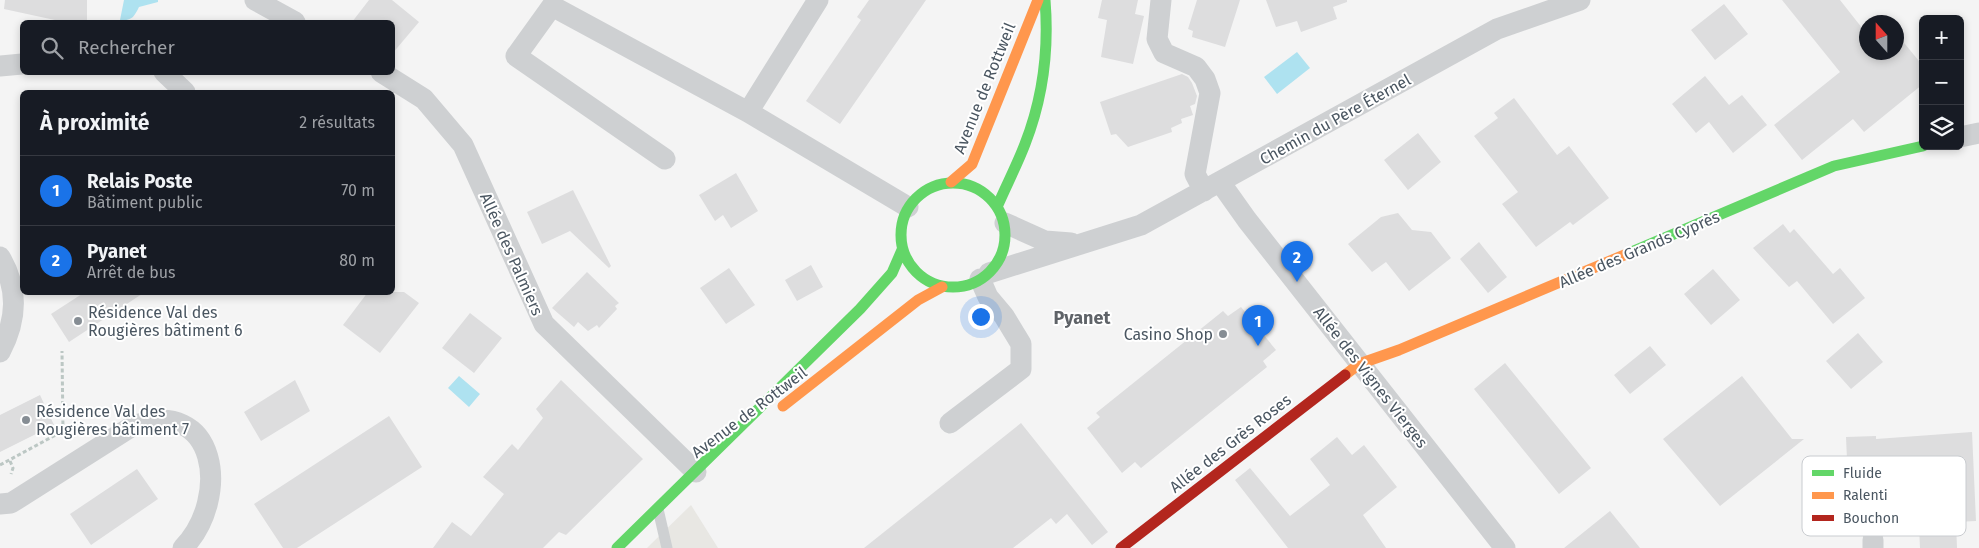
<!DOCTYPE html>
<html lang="fr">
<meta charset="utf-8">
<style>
body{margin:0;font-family:"Fira Sans",sans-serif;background:#242831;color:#f1f3f6}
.controls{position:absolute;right:15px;top:15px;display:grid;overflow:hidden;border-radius:8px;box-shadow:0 2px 8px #0003}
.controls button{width:45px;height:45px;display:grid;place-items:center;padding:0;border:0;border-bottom:1px solid #363941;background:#171b24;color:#f1f3f6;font:25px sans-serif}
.compass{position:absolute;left:1859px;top:15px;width:45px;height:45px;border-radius:50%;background:#171b24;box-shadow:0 2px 8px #0003;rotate:339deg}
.you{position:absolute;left:980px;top:316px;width:18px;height:18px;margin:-12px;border:4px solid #fff;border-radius:50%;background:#1a73e8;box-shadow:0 0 0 8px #1a73e833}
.badge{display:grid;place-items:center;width:32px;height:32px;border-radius:50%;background:#1a73e8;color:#fff;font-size:16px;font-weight:700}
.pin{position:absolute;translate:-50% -41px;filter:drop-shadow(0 1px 2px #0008)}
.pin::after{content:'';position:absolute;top:26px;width:18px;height:15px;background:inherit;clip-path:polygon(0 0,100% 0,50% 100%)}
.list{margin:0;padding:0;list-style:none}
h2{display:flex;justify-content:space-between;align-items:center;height:65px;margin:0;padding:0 20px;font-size:21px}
h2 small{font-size:16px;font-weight:400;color:#9ea1a6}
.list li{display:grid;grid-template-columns:32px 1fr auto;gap:15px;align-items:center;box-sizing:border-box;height:70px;padding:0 20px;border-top:1px solid #363941}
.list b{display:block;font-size:19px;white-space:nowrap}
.list p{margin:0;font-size:16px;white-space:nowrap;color:#9ea1a6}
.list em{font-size:16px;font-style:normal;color:#9ea1a6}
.icon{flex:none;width:28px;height:28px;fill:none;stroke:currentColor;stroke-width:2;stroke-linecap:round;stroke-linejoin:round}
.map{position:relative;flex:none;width:1979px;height:548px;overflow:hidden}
.search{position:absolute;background:#171b24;box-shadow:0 2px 8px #0003;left:20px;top:20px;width:375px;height:55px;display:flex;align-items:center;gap:12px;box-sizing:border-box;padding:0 18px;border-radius:8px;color:#9ea1a6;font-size:19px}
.panel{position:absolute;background:#171b24;box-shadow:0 2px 8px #0003;left:20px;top:90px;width:375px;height:205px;border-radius:8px}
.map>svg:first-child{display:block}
</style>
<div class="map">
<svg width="1979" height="548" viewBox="0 0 1979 548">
<rect width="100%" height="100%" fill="#f4f4f4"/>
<path fill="#e8e7e3" d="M691 505 718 548H647Z"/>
<path fill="#aee2f0" d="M124 0H158V2L139 7C134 17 132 21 120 20Z
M1297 52 1310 68 1277 94 1264 77Z
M459 376 480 394 469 407 448 388Z"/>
<path fill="#ddddde" d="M5 0H87V22H64L4 9Z
M369 0H392L419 22 392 54V22H352Z
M869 0H926L840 124 806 101 861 20 857 17Z
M1102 0H1138L1135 14 1144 16 1133 64 1101 57 1107 20 1098 18Z
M1197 0H1240L1225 47 1192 37 1193 31 1188 29Z
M1266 0H1347V2L1333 7 1337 19 1301 32 1297 21 1276 27Z
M1782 0H1840L1866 33V52H1896V33L1923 66V84L1864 132 1853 119 1802 160 1774 125 1840 72Z
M1724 4 1748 34 1715 60 1691 30Z
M1182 74 1188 77 1192 83 1197 96 1195 104 1190 106 1193 115 1181 119 1182 123 1171 128 1172 132 1128 147 1116 134 1111 135 1100 102Z
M1705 76 1729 105 1742 95 1767 125 1733 153 1709 122 1696 133 1672 104Z
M1514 98 1557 155 1569 146 1609 198 1573 225 1570 222 1536 247 1502 204 1518 192 1474 136 1498 118 1494 113Z
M1418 133 1441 162 1408 190 1384 160Z
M736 173 758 211 731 228 723 215 715 221 699 195Z
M573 190 611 266 609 268 570 231 542 244 527 212Z
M1398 213 1412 230 1431 232 1451 258 1409 291 1386 262 1372 272 1348 244 1381 217Z
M1783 224 1790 233 1794 229 1833 274 1840 268 1865 298 1833 324 1797 281 1789 287 1753 248Z
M1479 242 1507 277 1488 293 1460 259Z
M811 265 823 287 797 301 785 280Z
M729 268 755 305 726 324 700 288Z
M1713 269 1740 300 1711 325 1684 294Z
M587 272 619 303 615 306 617 309 599 328 597 325 588 331 578 322 574 327 552 308Z
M85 292H145L69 342 51 314Z
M368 292H404L419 303 380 353 343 325Z
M1241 307 1276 350 1263 361 1267 367 1141 468 1135 462 1122 473 1087 428 1100 417 1096 413 1223 311 1228 316Z
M470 313 502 338 474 373 442 348Z
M1858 333 1883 362 1851 389 1826 361Z
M1650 346 1666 365 1630 394 1614 375Z
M1505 363 1591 468 1559 494 1474 389Z
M1742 376 1792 439H1804L1720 506 1663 439Z
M295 380 310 411 261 441 244 412Z
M561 380 643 459 566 535 559 532 543 548H433L452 522 471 536 504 494 483 477 512 444 518 450 543 418 536 409Z
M40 395 54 425 0 452V415Z
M389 416 422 467 297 548H283L254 504Z
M1021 423 1108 532 1092 545 1067 514 1056 524 1051 518 1013 548H864Z
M1972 432 1976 521 1956 522 1957 548H1920L1919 526H1928L1926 484 1878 486V481L1848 482 1846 437 1876 436V439Z
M1337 437 1352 455 1364 445 1397 487 1363 515 1386 548H1288L1235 480 1250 468 1290 516 1330 485 1310 459Z
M137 469 158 499 91 545 70 514Z
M1610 511 1640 548H1564Z"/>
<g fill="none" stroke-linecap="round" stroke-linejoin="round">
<path stroke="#bcc7c4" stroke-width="3" stroke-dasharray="4 2.5" stroke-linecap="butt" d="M10 461 13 468 11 474
M0 465 63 431 62 351"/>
<path stroke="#ced0d2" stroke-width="11" d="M658 509 667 548"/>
<path stroke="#ced0d2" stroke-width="21" d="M255 0 295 22
M1161 0 1157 39 1164 53 1196 67 1205 79 1210 93 1195 174 1204 191
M0 66 22 64
M164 72 185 92
M381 72 424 99 463 145 544 324 696 472
M748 112 818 0
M1960 137 1979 133
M665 159 516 56 552 6 748 112 908 207
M1220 182 1247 220 1505 548
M1005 223 1045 241 1071 243
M0 257C19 289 17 320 0 352
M989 273 1141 225 1497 29 1580 0
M950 423 1021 369V344L1004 316 988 297 980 279
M0 504 11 503 131 427C218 393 231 499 183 548
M1873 548V540"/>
<path stroke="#63d668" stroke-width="11" d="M901 235a52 52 0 1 1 104 0a52 52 0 1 1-104 0Z
M997 207C1006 186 1017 165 1025 144 1043 98 1049 49 1045 0
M1629 253 1834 166 1923 146
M617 548 860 309 892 273 902 250"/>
<path stroke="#ff974d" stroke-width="11" d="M951 182 972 164 1038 0
M1345 375 1359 364 1399 350 1629 253
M783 406 918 300 942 287"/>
<path stroke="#b3261e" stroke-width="11" d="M1121 548 1345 375"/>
</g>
<g fill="#868d94" stroke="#fff" stroke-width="2">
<circle cx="78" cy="321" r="5"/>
<circle cx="1223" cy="334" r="5"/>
<circle cx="26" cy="420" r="5"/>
</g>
<g text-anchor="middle" stroke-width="4" stroke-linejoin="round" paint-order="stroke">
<g font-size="16" fill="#4a5661" stroke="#fff">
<text transform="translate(984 88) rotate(-68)" y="6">Avenue de Rottweil</text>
<text transform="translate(1335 119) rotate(-29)" y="6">Chemin du Père Éternel</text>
<text transform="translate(1639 249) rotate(-23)" y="6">Allée des Grands Cyprès</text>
<text transform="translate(512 254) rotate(66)" y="6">Allée des Palmiers</text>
<text transform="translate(1371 377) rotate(52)" y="6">Allée des Vignes Vierges</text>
<text transform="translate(749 412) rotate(-37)" y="6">Avenue de Rottweil</text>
<text transform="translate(1230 443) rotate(-38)" y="6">Allée des Grès Roses</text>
</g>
<g font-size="16" fill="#4a5661" stroke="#fff" text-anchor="start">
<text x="88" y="318">Résidence Val des<tspan x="88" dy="18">Rougières bâtiment 6</tspan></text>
<text x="1213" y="340" text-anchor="end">Casino Shop</text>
<text x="36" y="417">Résidence Val des<tspan x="36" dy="18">Rougières bâtiment 7</tspan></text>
</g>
<g font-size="18" font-weight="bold" fill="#5f6368" stroke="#fff">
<text x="1082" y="324">Pyanet</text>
</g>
</g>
<rect x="1802" y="456" width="164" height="80" rx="8" fill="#fff" stroke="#c9ccd0" stroke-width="1"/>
<rect x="1812" y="470" width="22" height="6" fill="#63d668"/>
<rect x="1812" y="492" width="22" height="7" fill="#ff974d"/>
<rect x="1812" y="515" width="22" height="6" fill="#b3261e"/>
<g font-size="14" fill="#4a5661">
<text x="1843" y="478">Fluide</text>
<text x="1843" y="500">Ralenti</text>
<text x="1843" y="523">Bouchon</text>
</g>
</svg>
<div class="controls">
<button>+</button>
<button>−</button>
<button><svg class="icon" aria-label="layers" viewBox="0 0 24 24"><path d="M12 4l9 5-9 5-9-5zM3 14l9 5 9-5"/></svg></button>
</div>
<svg class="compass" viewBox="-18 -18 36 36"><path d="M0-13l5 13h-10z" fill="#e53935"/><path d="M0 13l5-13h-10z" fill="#9ea1a6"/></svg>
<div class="you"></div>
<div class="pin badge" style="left:1258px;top:346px">1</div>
<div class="pin badge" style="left:1297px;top:282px">2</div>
<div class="search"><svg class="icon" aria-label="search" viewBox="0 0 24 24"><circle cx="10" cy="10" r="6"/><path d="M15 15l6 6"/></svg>Rechercher</div>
<section class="panel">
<h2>À proximité<small>2 résultats</small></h2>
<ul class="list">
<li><span class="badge">1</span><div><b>Relais Poste</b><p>Bâtiment public</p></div><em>70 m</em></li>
<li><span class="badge">2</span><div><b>Pyanet</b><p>Arrêt de bus</p></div><em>80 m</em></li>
</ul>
</section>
</div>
